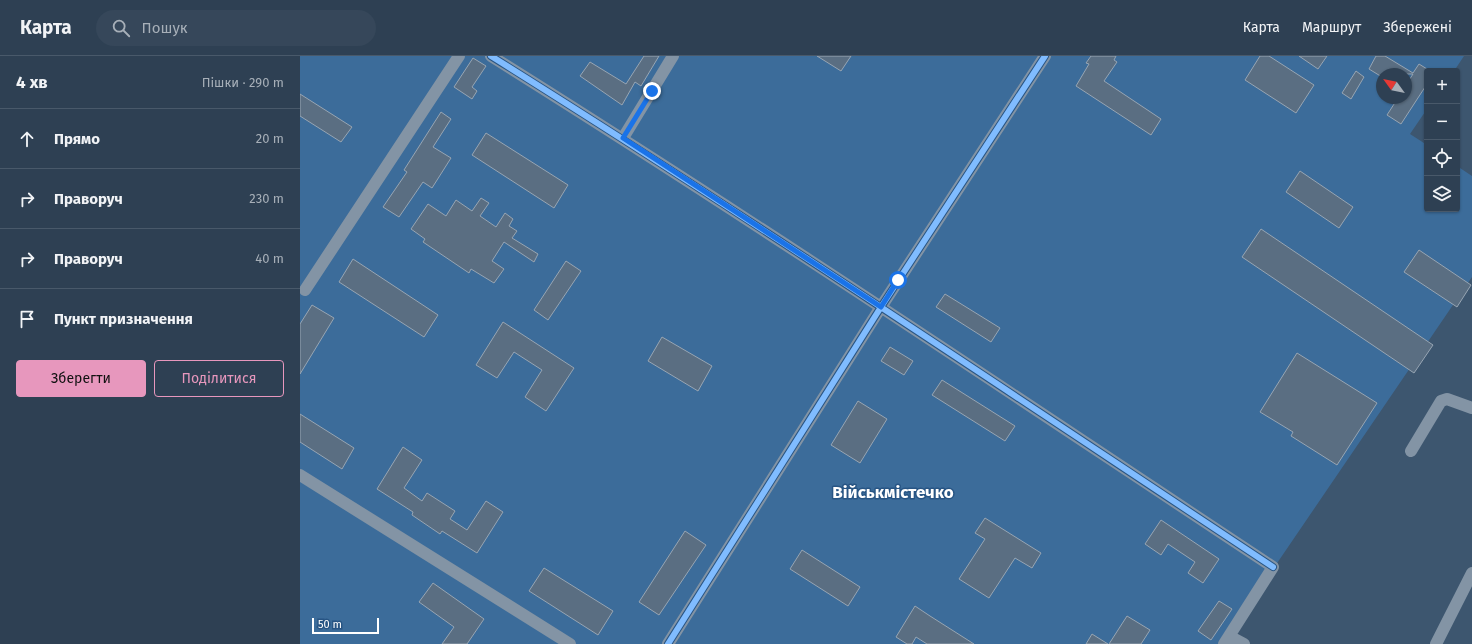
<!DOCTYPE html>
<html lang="uk">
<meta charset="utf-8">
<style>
body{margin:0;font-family:"Fira Sans",sans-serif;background:#36475a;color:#f1f3f6}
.controls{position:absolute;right:12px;top:12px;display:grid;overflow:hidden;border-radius:4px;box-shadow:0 1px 3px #0004}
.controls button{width:36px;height:36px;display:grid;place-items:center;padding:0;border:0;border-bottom:1px solid #49596a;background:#2e4053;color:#f1f3f6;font:20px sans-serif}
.compass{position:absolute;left:1076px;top:12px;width:36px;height:36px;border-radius:50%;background:#2e4053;box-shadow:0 1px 3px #0004;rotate:303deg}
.scale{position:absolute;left:12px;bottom:10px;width:67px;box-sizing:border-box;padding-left:4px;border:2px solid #fff;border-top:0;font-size:11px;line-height:14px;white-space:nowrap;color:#fff;-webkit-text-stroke:3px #285584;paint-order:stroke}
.stop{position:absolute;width:12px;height:12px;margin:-9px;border:3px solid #1a73e8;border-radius:50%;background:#fff}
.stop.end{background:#1a73e8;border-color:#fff;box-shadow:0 1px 4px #0008}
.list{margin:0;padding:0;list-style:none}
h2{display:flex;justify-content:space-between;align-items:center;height:52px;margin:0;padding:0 16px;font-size:17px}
h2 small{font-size:13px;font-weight:400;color:#a7afb8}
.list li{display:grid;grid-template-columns:26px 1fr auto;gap:12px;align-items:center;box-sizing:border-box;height:60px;padding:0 16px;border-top:1px solid #49596a}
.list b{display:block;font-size:15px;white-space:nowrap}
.list em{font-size:13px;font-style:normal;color:#a7afb8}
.actions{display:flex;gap:8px;padding:12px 16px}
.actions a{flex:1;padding:9px 0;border:1px solid #e797bd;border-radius:4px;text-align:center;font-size:14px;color:#e797bd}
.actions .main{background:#e797bd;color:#111}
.icon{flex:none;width:22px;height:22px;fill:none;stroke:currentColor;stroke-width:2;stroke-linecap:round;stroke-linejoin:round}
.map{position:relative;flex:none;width:1172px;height:588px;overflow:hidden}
header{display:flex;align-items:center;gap:24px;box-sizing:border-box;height:56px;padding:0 20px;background:#2e4053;border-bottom:1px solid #49596a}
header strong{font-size:19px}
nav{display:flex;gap:22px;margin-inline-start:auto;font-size:14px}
.search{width:280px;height:36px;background:#36475a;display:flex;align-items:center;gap:10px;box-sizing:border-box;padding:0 14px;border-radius:22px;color:#a7afb8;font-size:15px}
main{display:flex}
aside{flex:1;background:#2e4053}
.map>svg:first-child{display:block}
</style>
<header>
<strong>Карта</strong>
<div class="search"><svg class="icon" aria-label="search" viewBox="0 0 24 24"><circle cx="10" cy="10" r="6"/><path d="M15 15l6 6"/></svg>Пошук</div>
<nav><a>Карта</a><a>Маршрут</a><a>Збережені</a></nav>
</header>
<main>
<aside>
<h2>4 хв<small>Пішки · 290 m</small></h2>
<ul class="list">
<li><svg class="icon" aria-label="ahead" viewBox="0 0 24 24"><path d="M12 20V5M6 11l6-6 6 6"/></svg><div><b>Прямо</b></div><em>20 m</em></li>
<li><svg class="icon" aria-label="right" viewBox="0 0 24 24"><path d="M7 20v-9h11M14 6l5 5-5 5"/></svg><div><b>Праворуч</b></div><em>230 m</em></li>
<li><svg class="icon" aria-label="right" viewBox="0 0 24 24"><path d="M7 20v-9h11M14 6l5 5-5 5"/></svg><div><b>Праворуч</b></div><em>40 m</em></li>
<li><svg class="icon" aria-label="arrive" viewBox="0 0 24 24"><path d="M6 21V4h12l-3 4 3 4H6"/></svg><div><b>Пункт призначення</b></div></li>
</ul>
<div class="actions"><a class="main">Зберегти</a><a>Поділитися</a></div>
</aside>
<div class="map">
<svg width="1172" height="588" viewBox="0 0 1172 588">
<rect width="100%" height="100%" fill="#3d566f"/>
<path fill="#3c6c9a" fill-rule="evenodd" d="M0 0H1164L1154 15H1127V53L1110 78 1127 89V153H1157V110L1172 120V221L922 588H0ZM1082 18H1106V42H1082Z"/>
<path fill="#5a6e82" stroke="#97a5b3" d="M344 0H359L341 30 335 26 322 49 280 20 290 6 326 28Z
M517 0H551L541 15Z
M791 0H816L814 4 817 6 804 25 861 63 851 79 776 30 789 8 786 7Z
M960 0H969L1014 29 996 57 945 24Z
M999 0H1027L1018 13Z
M1076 0H1085L1113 17 1119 8 1127 13V28L1101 68 1087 59 1098 42H1106V29L1113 18H1082V21L1069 13Z
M173 2 186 10 172 31 177 35 172 43 154 31Z
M1056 15 1064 21 1051 43 1042 37Z
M0 38 52 71 41 86 0 60Z
M141 56 151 63 133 91 151 102 132 132 123 126 99 161 83 151 107 116 104 114Z
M186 77 268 129 254 152 172 99Z
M1000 115 1053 151 1039 172 986 136Z
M181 142 189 147 180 160 196 171 205 157 213 163 209 170 217 175 212 182 238 198 234 206 204 186 192 205 204 213 194 227 171 213 169 217 123 186 125 183 111 173 128 148 146 160 156 144 172 155Z
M961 173 1133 289 1114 317 942 201Z
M1119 194 1171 229 1157 251 1104 216Z
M53 203 138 259 124 281 39 226Z
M266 205 281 215 248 264 234 254Z
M645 238 700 272 691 286 636 251Z
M12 249 34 262 0 318V268Z
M203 266 274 312 246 355 225 341 242 314 214 296 197 322 176 309Z
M362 281 412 310 398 335 348 305Z
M590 291 613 305 604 319 581 305Z
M997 297 1077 347 1037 409 991 380 993 376 960 356Z
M642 324 715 370 705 385 632 339Z
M558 345 587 363 560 407 531 389Z
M0 358 54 392 42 413 0 386Z
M103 391 122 404 104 432 122 445 127 437 155 455 150 463 167 474 186 445 203 456 177 497 142 475 140 478 112 459 113 456 77 433Z
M685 462 741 497 732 512 715 502 689 542 659 523 685 483 675 477Z
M861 464 919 503 903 527 888 517 895 506 868 488 861 499 845 488Z
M385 475 406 489 359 559 339 546Z
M502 494 560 531 548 550 490 513Z
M244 512 313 555 298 579 229 535Z
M133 527 184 563 167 588H142L154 571 119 546Z
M919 545 932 553 911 584 898 575Z
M615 550 630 560 674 588H627L616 581 612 588H607L596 581Z
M827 560 850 574 841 588H809Z
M792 578 808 588H786Z"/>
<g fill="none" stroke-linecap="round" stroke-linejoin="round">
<path stroke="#8394a5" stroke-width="12" d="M191 0C455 165 713 339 973 511L924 588
M323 82 373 0
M5 234 159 0
M1111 395 1141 345 1147 343 1172 352
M0 419 270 588
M929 580 944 588
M368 588 581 251 745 0
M1136 588 1172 517"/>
<defs>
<path id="cycleway" d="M191 0C455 165 713 339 973 511
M368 588 581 251 745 0"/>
</defs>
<use href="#cycleway" stroke="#285584" stroke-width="8"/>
<use href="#cycleway" stroke="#80bcff" stroke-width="6"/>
</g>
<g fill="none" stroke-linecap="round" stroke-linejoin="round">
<path stroke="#1a73e8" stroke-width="5" d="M352 35 323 82 581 251 598 224"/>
</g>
<g text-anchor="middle" stroke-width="3" stroke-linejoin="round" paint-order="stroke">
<g font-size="17" font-weight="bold" fill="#fff" stroke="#285584">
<text x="593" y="442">Військмістечко</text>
</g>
</g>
</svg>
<div class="controls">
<button>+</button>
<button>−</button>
<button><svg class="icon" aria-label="locate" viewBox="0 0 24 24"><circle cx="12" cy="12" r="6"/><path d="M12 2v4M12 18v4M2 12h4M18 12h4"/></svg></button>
<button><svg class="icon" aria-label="layers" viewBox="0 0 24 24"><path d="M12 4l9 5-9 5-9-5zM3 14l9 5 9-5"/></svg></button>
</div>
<svg class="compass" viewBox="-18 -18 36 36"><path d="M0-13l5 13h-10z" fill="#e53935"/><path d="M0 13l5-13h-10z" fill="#a7afb8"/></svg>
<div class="scale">50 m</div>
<div class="stop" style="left:598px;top:224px"></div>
<div class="stop end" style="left:352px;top:35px"></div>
</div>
</main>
